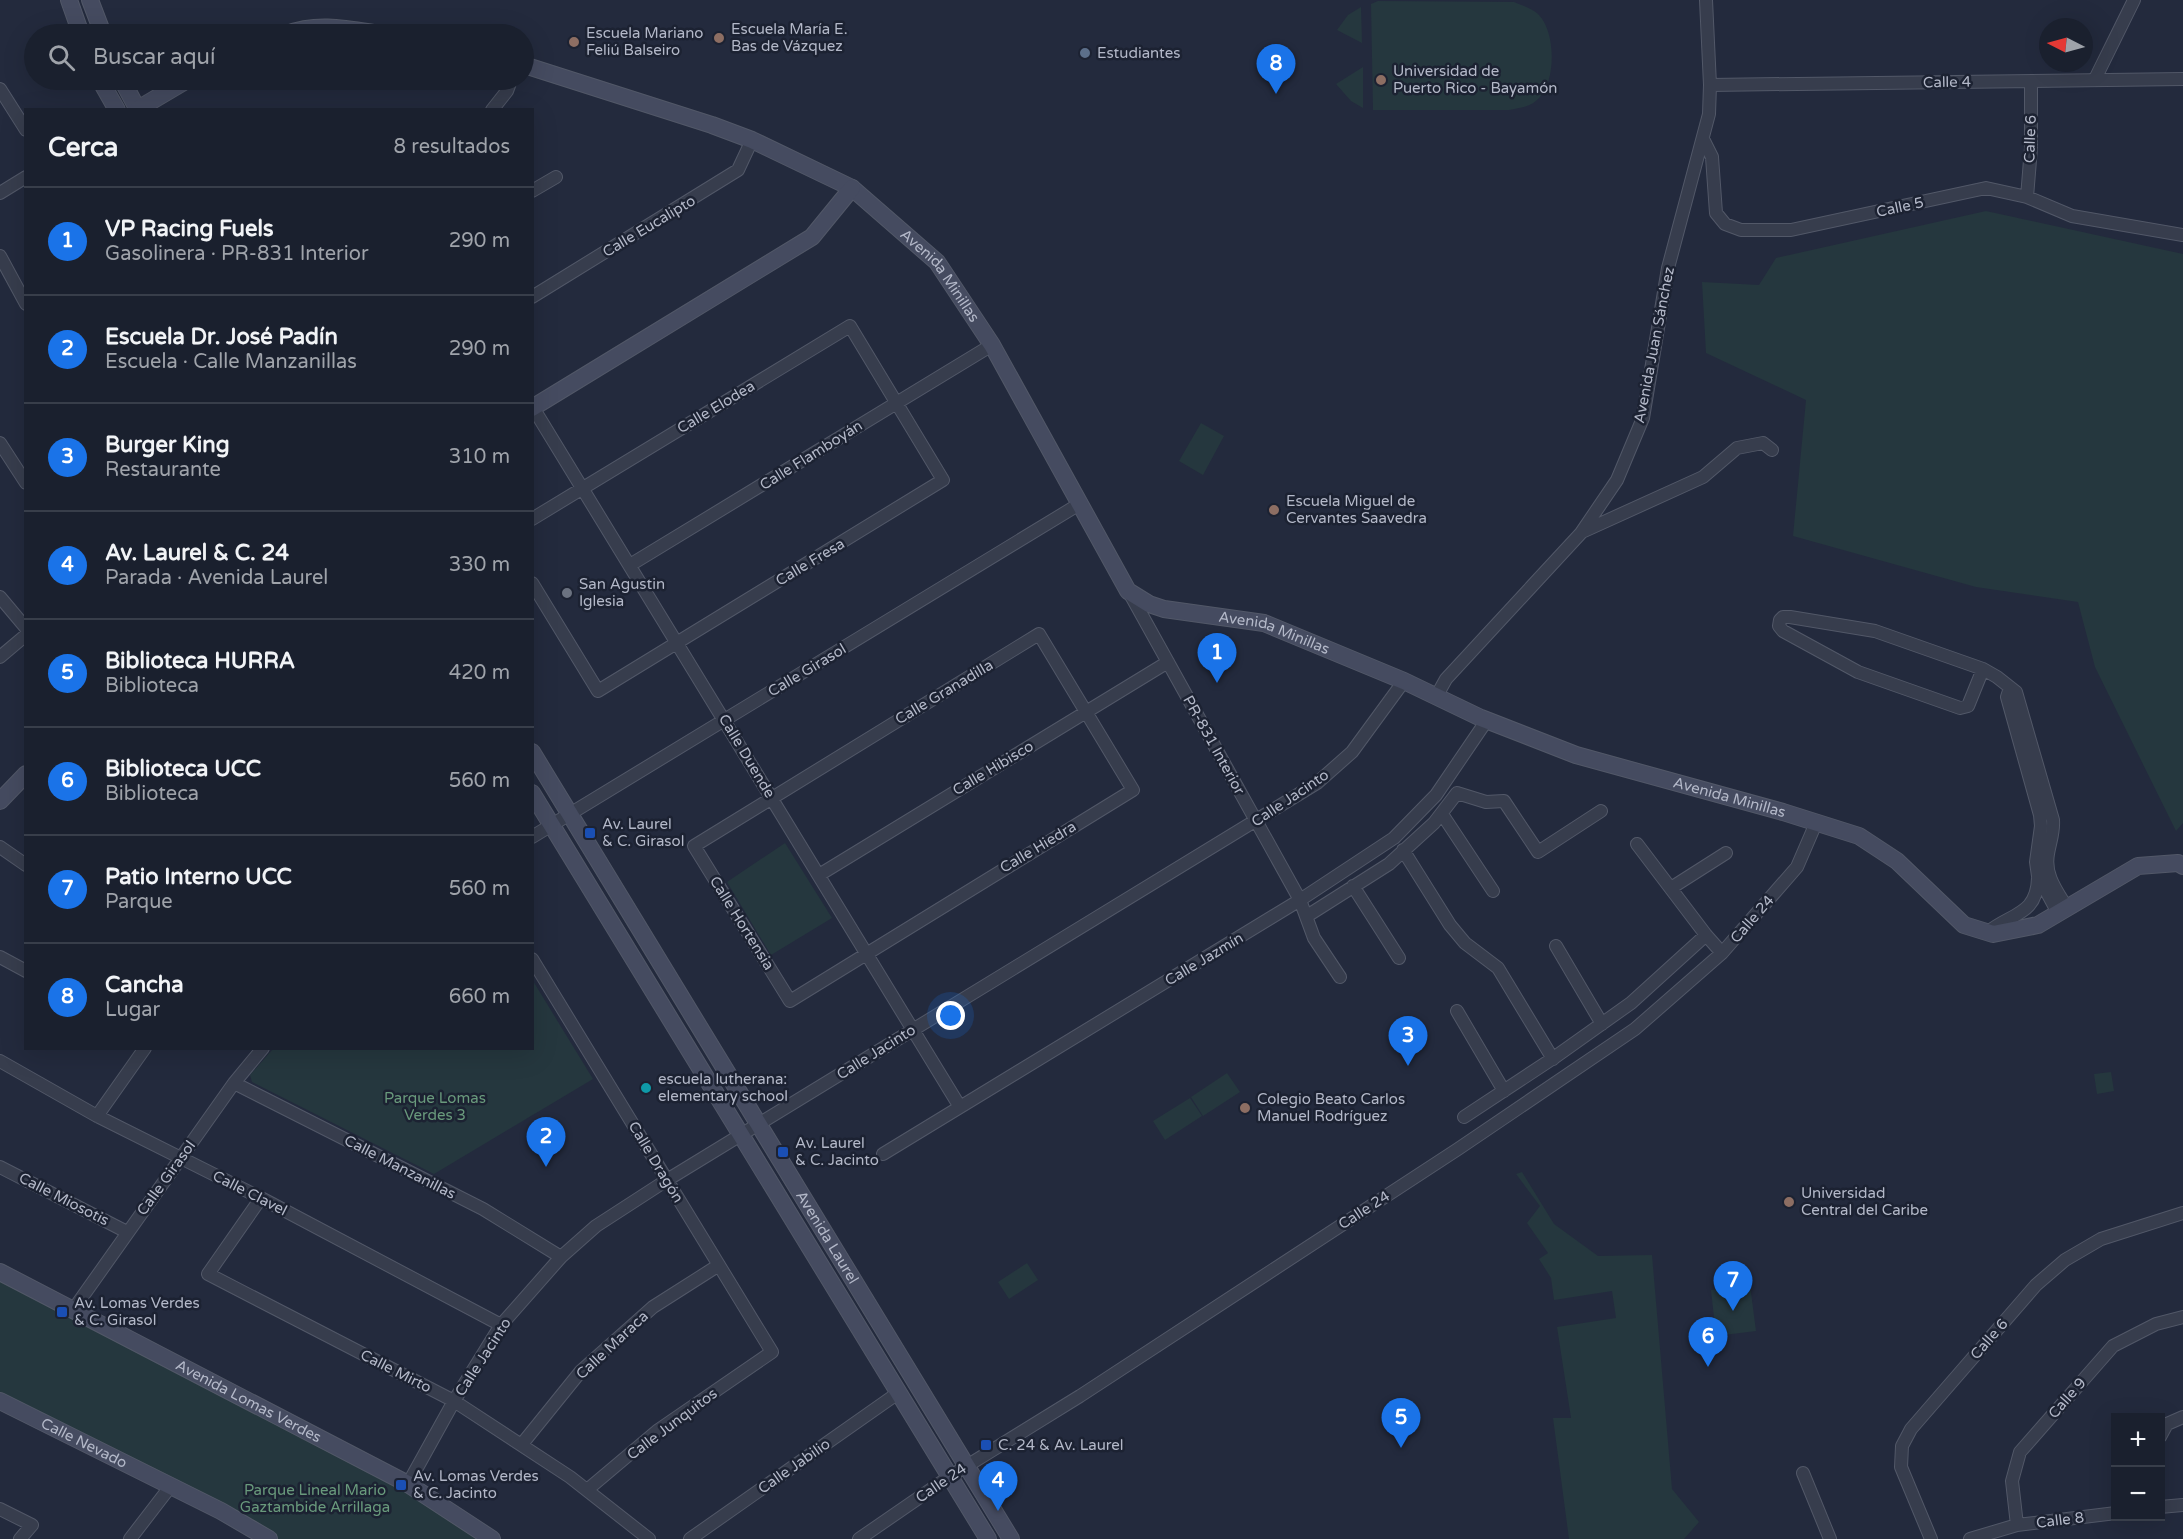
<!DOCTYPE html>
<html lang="es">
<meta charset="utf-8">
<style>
body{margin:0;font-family:"Varela Round",sans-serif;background:#272d3a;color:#f1f3f6}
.controls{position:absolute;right:18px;bottom:18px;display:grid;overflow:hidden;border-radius:0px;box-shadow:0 6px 24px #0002}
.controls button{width:54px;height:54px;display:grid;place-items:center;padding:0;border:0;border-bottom:2px solid #383e4a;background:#1a202e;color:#f1f3f6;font:30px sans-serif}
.compass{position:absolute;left:2039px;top:18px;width:54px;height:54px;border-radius:50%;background:#1a202e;box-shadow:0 6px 24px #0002;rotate:276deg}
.you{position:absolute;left:951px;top:1016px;width:21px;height:21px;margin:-15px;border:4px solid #fff;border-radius:50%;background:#1a73e8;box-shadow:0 0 0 9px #1a73e833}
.badge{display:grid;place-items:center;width:39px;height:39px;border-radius:50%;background:#1a73e8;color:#fff;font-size:20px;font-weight:700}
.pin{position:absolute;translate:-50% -50px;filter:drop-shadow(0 2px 3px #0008)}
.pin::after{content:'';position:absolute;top:32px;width:21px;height:18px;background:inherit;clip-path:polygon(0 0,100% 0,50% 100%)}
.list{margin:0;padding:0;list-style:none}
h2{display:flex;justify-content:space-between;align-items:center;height:78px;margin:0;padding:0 24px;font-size:26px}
h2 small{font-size:20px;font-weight:400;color:#9fa3aa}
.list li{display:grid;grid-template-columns:39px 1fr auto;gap:18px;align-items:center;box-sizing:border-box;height:108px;padding:0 24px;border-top:2px solid #383e4a}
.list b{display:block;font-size:22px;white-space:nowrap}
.list p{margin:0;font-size:20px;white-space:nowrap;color:#9fa3aa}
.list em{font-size:20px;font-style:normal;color:#9fa3aa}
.icon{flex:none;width:33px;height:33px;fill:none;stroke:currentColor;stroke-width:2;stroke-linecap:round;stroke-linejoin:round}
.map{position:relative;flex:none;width:2183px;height:1539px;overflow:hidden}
.search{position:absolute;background:#1a202e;box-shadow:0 6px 24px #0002;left:24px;top:24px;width:510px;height:66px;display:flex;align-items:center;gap:15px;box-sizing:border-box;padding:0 21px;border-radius:33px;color:#9fa3aa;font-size:22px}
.panel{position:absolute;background:#1a202e;box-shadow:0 6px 24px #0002;left:24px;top:108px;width:510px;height:942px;border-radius:0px}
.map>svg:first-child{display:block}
</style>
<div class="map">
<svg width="2183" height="1539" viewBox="0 0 2183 1539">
<rect width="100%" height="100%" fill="#232a3d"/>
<path fill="#25373e" d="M1378 1 1514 2C1523 6 1532 8 1539 15 1556 33 1556 81 1539 98 1531 107 1520 108 1509 110H1373L1371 4Z
M1361 7 1362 43 1337 30 1348 15Z
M1363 67V108L1351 101 1336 84Z
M1986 211 2183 254V823L2176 831 2095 667 2078 602 1976 587 1793 536 1806 400 1706 353 1702 282 1759 285 1776 258Z
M1201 423 1224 436 1203 475 1179 461Z
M785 843 832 918 771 955 727 882Z
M533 981 593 1079 434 1174 252 1082 250 1075 273 1049 532 1048Z
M2111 1072 2114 1091 2097 1094 2094 1074Z
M1227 1073 1240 1092 1203 1116 1191 1097Z
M1190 1098 1202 1116 1165 1140 1153 1121Z
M1522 1172 1554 1224 1598 1256 1652 1255 1672 1489 1699 1522 1684 1539H1569L1553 1418H1571L1557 1327 1616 1318 1612 1291 1554 1300 1551 1278 1539 1259 1548 1253 1527 1223 1540 1206 1516 1174Z
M1027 1263 1038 1280 1009 1299 998 1282Z
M0 1272 492 1539H269L0 1401Z
M1750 1285 1756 1331 1716 1336 1711 1290Z"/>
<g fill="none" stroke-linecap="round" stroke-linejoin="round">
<defs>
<path id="street" d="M2095 79 2134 0
M1710 85 2183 79
M0 89 26 130
M492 110 507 91 511 80
M1703 139 1712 157 1716 213 1725 224 1741 230H1791L1986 188 2027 197 2072 216 2183 235
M532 191 556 177
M0 193 26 177
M2027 197 2031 148V81
M0 256 26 304
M532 297 738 170 752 140
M532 406 960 1107
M0 443 26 483
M532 519 850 326 943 480 598 691 532 583
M1582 532 1703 477 1737 448 1763 443 1772 450
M630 565 992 345
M1129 592 1300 900 1314 938 1340 977
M0 597 26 628
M1039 634 1133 790 790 1001 694 846Z
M0 657 26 635
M1983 669 1968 706 1960 708 1858 672 1783 631 1779 626 1780 620 1783 617H1790L1875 631 1983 669 1997 677 2016 692 2053 820C2054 832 2050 842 2048 854 2044 875 2057 891 2067 908
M2010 688 2007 697 2040 815 2041 826 2036 862 2038 876 2058 913
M1436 697 1446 679 1581 533 1617 480 1643 418 1668 268 1709 114 1710 85 1706 0
M1442 814 1493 891
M532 837 1081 503
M1637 844 1706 935 1722 953
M0 847 26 865
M1403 850 1450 925 1465 943 1498 968 1553 1059
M819 875 1168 662
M1353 886 1399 958
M1671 888 1726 853
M1307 916 1389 864 1434 823 1457 793 1486 802 1504 801 1538 852 1601 811
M1988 932C2012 913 2037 915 2038 878
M1556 946 1602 1024
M0 957 26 971
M532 959 772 1352 657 1431 587 1490
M1457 1011 1504 1091
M0 1061 97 1116 261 1198 501 1325
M234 1083 483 1209 561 1257
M97 1116 145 1048
M1464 1117 1555 1057 1631 1003 1706 935
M883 1154 1300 900 1394 838 1436 795 1487 720
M0 1167 127 1232
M261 1198 208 1274 454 1401 570 1477 649 1539
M73 1310 234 1083 263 1048
M2160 1437 2167 1424 2183 1417
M522 1444 581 1371 653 1307 719 1265
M1803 1473 1830 1539
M408 1484 454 1401 501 1325 561 1257 596 1226 667 1180 1317 783 1352 752 1404 681
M2160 1507 2183 1505
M0 1509 32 1525 20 1539
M2017 1525 2012 1481 2020 1452 2113 1346 2156 1324 2183 1317
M130 1539 170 1487
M690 1539 898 1393
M859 1539 949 1477 1080 1396 1458 1149 1635 1029 1722 953 1797 867 1816 823
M1931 1539 1901 1467 1902 1446 1911 1429 2036 1285 2065 1260 2101 1239 2183 1213
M1970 1539 2017 1525 2116 1513"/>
<g id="secondary">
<path d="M69 0 81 34"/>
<path d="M90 0 103 34"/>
<path d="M287 34C317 22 348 29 380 34"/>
<path id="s1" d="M524 65 712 125 752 140 852 188 937 262 992 345 1128 591 1149 604 1164 609 1264 623 1404 681 1481 718 1576 755 1783 812 1859 836 1897 861 1964 925 1993 934 2038 925 2138 866 2178 863 2183 866"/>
<path d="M100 80 117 110"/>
<path d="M122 80 138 110"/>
<path d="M138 109 187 80"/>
<path d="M532 408 812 237 852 188"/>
<path id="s2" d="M532 752 1011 1539"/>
<path d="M532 793 988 1539"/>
<path d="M0 801 26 774"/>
<path id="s3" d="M0 1272 408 1484 492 1539"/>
<path id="s4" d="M0 1401 221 1511 269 1539"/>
</g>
</defs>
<use href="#street" stroke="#525868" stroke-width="14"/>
<use href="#secondary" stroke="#525868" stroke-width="18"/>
<use href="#street" stroke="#373d4d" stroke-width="12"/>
<use href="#secondary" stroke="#454b60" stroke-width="16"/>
</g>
<g fill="#8d6e63" stroke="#1c2232" stroke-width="2">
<circle cx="719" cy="38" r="6"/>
<circle cx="574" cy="42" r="6"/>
<circle cx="1381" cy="80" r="6"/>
<circle cx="1274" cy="510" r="6"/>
<circle cx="1245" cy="1108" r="6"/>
<circle cx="1789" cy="1202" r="6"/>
</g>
<circle fill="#5c6f8a" stroke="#1c2232" stroke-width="2" cx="1085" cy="53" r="6"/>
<circle fill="#6b7280" stroke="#1c2232" stroke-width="2" cx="567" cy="593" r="6"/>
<g fill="#1a4fb4" stroke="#1c2232" stroke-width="2">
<rect x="584" y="827" width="12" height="12" rx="3"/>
<rect x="777" y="1146" width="12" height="12" rx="3"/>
<rect x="56" y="1306" width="12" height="12" rx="3"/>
<rect x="980" y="1439" width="12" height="12" rx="3"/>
<rect x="395" y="1479" width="12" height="12" rx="3"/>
</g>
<circle fill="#0f9aa8" stroke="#1c2232" stroke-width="2" cx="646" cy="1088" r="6"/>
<g text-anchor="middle" stroke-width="5" stroke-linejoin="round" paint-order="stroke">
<g font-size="15" fill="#b3b8c8" stroke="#1c2232" text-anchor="start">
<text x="731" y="34">Escuela María E.<tspan x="731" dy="17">Bas de Vázquez</tspan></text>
<text x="586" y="38">Escuela Mariano<tspan x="586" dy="17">Feliú Balseiro</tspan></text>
<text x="1097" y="58">Estudiantes</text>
<text x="1393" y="76">Universidad de<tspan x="1393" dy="17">Puerto Rico - Bayamón</tspan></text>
<text x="1286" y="506">Escuela Miguel de<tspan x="1286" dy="17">Cervantes Saavedra</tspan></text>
<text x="579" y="589">San Agustin<tspan x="579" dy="17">Iglesia</tspan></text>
<text x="602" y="829">Av. Laurel<tspan x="602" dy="17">&amp; C. Girasol</tspan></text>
<text x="658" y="1084">escuela lutherana:<tspan x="658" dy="17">elementary school</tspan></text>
<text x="1257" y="1104">Colegio Beato Carlos<tspan x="1257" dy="17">Manuel Rodríguez</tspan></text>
<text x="795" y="1148">Av. Laurel<tspan x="795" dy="17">&amp; C. Jacinto</tspan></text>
<text x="1801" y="1198">Universidad<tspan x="1801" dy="17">Central del Caribe</tspan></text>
<text x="74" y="1308">Av. Lomas Verdes<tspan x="74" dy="17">&amp; C. Girasol</tspan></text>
<text x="998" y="1450">C. 24 &amp; Av. Laurel</text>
<text x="413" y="1481">Av. Lomas Verdes<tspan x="413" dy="17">&amp; C. Jacinto</tspan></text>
</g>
<g font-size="15" fill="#b3b8c8" stroke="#1c2232">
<text transform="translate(1947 82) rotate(-1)" y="5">Calle 4</text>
<text transform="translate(2030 139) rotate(-88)" y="5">Calle 6</text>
<text transform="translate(1900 207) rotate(-12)" y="5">Calle 5</text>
<text transform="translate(649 226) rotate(-31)" y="5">Calle Eucalipto</text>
<text dy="5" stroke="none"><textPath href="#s1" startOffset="476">Avenida Minillas</textPath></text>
<text transform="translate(1654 345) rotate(-79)" y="5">Avenida Juan Sánchez</text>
<text transform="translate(716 407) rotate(-31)" y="5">Calle Elodea</text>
<text transform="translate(811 455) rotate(-32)" y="5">Calle Flamboyán</text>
<text transform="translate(810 562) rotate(-31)" y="5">Calle Fresa</text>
<text dy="5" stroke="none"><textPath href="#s1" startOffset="998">Avenida Minillas</textPath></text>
<text transform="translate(807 670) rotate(-31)" y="5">Calle Girasol</text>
<text transform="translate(944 692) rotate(-31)" y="5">Calle Granadilla</text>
<text transform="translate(1214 745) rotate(61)" y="5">PR-831 Interior</text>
<text transform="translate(747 756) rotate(59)" y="5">Calle Duende</text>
<text transform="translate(993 768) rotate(-31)" y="5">Calle Hibisco</text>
<text dy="5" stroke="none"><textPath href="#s1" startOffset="1484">Avenida Minillas</textPath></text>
<text transform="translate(1290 798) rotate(-34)" y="5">Calle Jacinto</text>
<text transform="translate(1038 847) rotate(-31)" y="5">Calle Hiedra</text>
<text transform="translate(1752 919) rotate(-49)" y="5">Calle 24</text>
<text transform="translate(742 923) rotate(58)" y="5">Calle Hortensia</text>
<text transform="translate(1204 959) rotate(-31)" y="5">Calle Jazmín</text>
<text transform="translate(876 1052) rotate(-32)" y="5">Calle Jacinto</text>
<text transform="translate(656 1162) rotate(59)" y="5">Calle Dragón</text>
<text transform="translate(400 1167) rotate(27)" y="5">Calle Manzanillas</text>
<text transform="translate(166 1178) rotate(-54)" y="5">Calle Girasol</text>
<text transform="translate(250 1193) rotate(27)" y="5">Calle Clavel</text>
<text transform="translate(64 1199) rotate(27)" y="5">Calle Miosotis</text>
<text transform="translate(1364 1210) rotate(-33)" y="5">Calle 24</text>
<text dy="5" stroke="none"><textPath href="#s2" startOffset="568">Avenida Laurel</textPath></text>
<text transform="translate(1989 1339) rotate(-49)" y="5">Calle 6</text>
<text transform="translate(612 1345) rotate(-43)" y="5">Calle Maraca</text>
<text transform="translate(483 1357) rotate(-57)" y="5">Calle Jacinto</text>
<text transform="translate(396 1371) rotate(27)" y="5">Calle Mirto</text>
<text transform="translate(2067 1398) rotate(-49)" y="5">Calle 9</text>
<text dy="5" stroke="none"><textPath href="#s3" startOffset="280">Avenida Lomas Verdes</textPath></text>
<text transform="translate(672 1424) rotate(-37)" y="5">Calle Junquitos</text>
<text dy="5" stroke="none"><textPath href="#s4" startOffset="94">Calle Nevado</textPath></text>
<text transform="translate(794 1466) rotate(-35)" y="5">Calle Jabilio</text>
<text transform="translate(941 1483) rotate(-34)" y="5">Calle 24</text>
<text transform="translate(2060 1520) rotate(-7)" y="5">Calle 8</text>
</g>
<g font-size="15" fill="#699a7c" stroke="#1c2232">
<text x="435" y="1103">Parque Lomas<tspan x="435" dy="17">Verdes 3</tspan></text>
<text x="315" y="1495">Parque Lineal Mario<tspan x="315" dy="17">Gaztambide Arrillaga</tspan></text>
</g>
</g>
</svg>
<div class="controls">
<button>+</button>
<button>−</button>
</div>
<svg class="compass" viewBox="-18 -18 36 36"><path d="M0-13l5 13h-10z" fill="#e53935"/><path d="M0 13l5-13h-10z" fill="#9fa3aa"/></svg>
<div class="you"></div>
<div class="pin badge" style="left:1217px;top:683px">1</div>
<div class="pin badge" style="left:546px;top:1167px">2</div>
<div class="pin badge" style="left:1408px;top:1066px">3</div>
<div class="pin badge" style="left:998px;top:1511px">4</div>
<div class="pin badge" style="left:1401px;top:1448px">5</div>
<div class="pin badge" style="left:1708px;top:1367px">6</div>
<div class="pin badge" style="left:1733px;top:1311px">7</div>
<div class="pin badge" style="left:1276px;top:94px">8</div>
<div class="search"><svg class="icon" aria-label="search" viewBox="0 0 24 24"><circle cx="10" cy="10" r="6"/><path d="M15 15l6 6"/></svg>Buscar aquí</div>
<section class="panel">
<h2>Cerca<small>8 resultados</small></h2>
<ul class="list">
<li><span class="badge">1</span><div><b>VP Racing Fuels</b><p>Gasolinera · PR-831 Interior</p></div><em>290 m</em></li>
<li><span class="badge">2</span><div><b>Escuela Dr. José Padín</b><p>Escuela · Calle Manzanillas</p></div><em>290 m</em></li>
<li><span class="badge">3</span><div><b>Burger King</b><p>Restaurante</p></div><em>310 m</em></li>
<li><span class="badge">4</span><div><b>Av. Laurel &amp; C. 24</b><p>Parada · Avenida Laurel</p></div><em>330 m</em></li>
<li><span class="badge">5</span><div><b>Biblioteca HURRA</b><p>Biblioteca</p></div><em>420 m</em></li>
<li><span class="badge">6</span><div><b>Biblioteca UCC</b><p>Biblioteca</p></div><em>560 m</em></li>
<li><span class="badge">7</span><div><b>Patio Interno UCC</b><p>Parque</p></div><em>560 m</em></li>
<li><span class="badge">8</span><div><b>Cancha</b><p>Lugar</p></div><em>660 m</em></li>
</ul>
</section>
</div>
